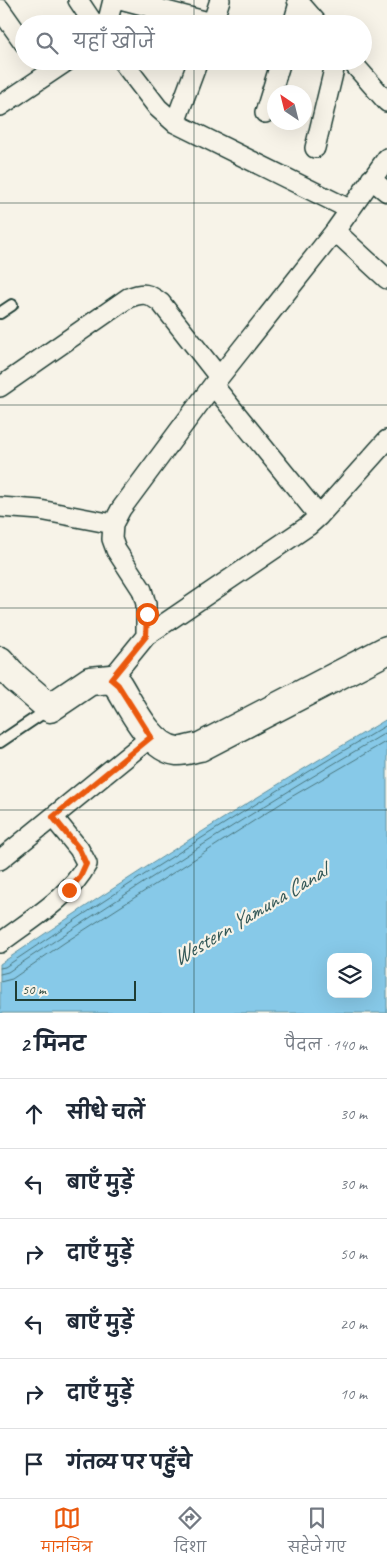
<!DOCTYPE html>
<html lang="hi">
<meta charset="utf-8">
<style>
body{margin:0;font-family:Caveat,"Playpen Sans Deva",sans-serif;background:#f6f6f7;color:#1f2937}
.controls{position:absolute;right:15px;bottom:15px;display:grid;overflow:hidden;border-radius:10px;box-shadow:0 5px 20px #0002}
.controls button{width:45px;height:45px;display:grid;place-items:center;padding:0;border:0;border-bottom:1px solid #e0e1e3;background:#fff;color:#1f2937;font:25px sans-serif}
.compass{position:absolute;left:267px;top:85px;width:45px;height:45px;border-radius:50%;background:#fff;box-shadow:0 5px 20px #0002;rotate:325deg}
.scale{position:absolute;left:15px;bottom:12px;width:121px;box-sizing:border-box;padding-left:5px;border:2px solid #1f3d34;border-top:0;font-size:14px;line-height:18px;white-space:nowrap;color:#1f3d34;-webkit-text-stroke:4px #f7f3e8;paint-order:stroke}
.stop{position:absolute;width:15px;height:15px;margin:-11px;border:4px solid #ea580c;border-radius:50%;background:#fff}
.stop.end{background:#ea580c;border-color:#fff;box-shadow:0 1px 5px #0008}
.list{margin:0;padding:0;list-style:none}
h2{display:flex;justify-content:space-between;align-items:center;height:65px;margin:0;padding:0 20px;font-size:21px}
h2 small{font-size:16px;font-weight:400;color:#747a83}
.list li{display:grid;grid-template-columns:32px 1fr auto;gap:15px;align-items:center;box-sizing:border-box;height:70px;padding:0 20px;border-top:1px solid #e0e1e3}
.list b{display:block;font-size:19px;white-space:nowrap}
.list em{font-size:16px;font-style:normal;color:#747a83}
.icon{flex:none;width:28px;height:28px;fill:none;stroke:currentColor;stroke-width:2;stroke-linecap:round;stroke-linejoin:round}
.map{position:relative;flex:none;width:387px;height:1013px;overflow:hidden}
.search{position:absolute;background:#fff;box-shadow:0 5px 20px #0002;left:15px;right:15px;top:15px;height:55px;display:flex;align-items:center;gap:12px;box-sizing:border-box;padding:0 18px;border-radius:28px;color:#747a83;font-size:19px}
.sheet{height:485px;background:#fff}
nav{display:flex;justify-content:space-around;align-items:center;box-sizing:border-box;height:70px;border-top:1px solid #e0e1e3;background:#fff;font-size:14px;color:#747a83}
nav a{display:grid;justify-items:center;gap:2px}
nav .on{color:#ea580c}
.map>svg:first-child{display:block}
</style>
<div class="map">
<svg width="387" height="1013" viewBox="0 0 387 1013">
<rect width="100%" height="100%" fill="#f7f3e8"/>
<filter id="ink" filterUnits="userSpaceOnUse"><feTurbulence type="fractalNoise" baseFrequency=".02" numOctaves="2"/><feDisplacementMap in="SourceGraphic" scale="10" xChannelSelector="R" yChannelSelector="G"/><feConvolveMatrix kernelMatrix="1 2 1 2 8 2 1 2 1" color-interpolation-filters="sRGB"/></filter>
<g filter="url(#ink)">
<path fill="#87c9e8" stroke="#5d91a0" fill-rule="evenodd" d="M387 719V1013H0V964C126 878 255 797 387 719ZM331 957H368V994H331Z"/>
<g fill="none" stroke-linecap="round" stroke-linejoin="round">
<path stroke="#49757c" stroke-width="1" d="M0 968 5 967C129 883 257 801 387 725
M0 974 8 972C132 889 258 808 387 732
M0 982 12 979 64 943 291 797 387 741"/>
<defs>
<path id="lane" d="M0 313 12 305
M0 742 49 709"/>
<path id="street" d="M78 0 94 24
M124 0 212 23
M297 0 318 24
M0 9 24 43
M107 24 113 0
M212 24 220 0
M293 24 299 3
M122 61 158 108 175 123 349 209
M351 61 387 102
M0 106 67 61
M265 113 281 61
M175 123 198 61
M315 148 336 61
M371 179 387 192
M335 231 387 279
M213 385 319 516
M0 387 128 298C144 292 148 293 161 303L219 377
M0 507 40 510 113 524
M146 636 308 526 319 516 387 440
M111 679 146 636V604L142 590 116 550 112 539 113 524 121 509 213 385 335 231 387 158
M0 860 151 737
M0 943C30 920 69 898 87 864L79 849 53 817"/>
<path id="secondary" d="M0 661 15 678 50 708 90 681 111 679 118 685C131 706 150 748 177 751 184 752 193 748 200 747L387 650"/>
</defs>
<use href="#lane" stroke="#1f3d34" stroke-width="14"/>
<use href="#street" stroke="#1f3d34" stroke-width="22"/>
<use href="#secondary" stroke="#1f3d34" stroke-width="31"/>
<use href="#lane" stroke="#f7f3e8" stroke-width="10"/>
<use href="#street" stroke="#f7f3e8" stroke-width="19"/>
<use href="#secondary" stroke="#f7f3e8" stroke-width="28"/>
</g>
</g>
<g fill="none" stroke-linecap="round" stroke-linejoin="round" filter="url(#ink)">
<path stroke="#ea580c" stroke-width="6" d="M69 890 80 877 86 864 79 849 53 817 151 737 118 685 111 679 146 636 147 614"/>
</g>
<path fill="none" stroke="#1f3d34" stroke-width="1" stroke-opacity="0.55" d="M194 0V24M194 61V1013M0 203H387M0 405H387M0 608H387M0 810H387"/>
<g text-anchor="middle" stroke-width="4.5" stroke-linejoin="round" paint-order="stroke">
<g font-size="22" font-style="italic" fill="#345958" stroke="#f7f3e8">
<text transform="translate(249 914) rotate(-31)" y="8">Western Yamuna Canal</text>
</g>
</g>
</svg>
<div class="controls">
<button><svg class="icon" aria-label="layers" viewBox="0 0 24 24"><path d="M12 4l9 5-9 5-9-5zM3 14l9 5 9-5"/></svg></button>
</div>
<svg class="compass" viewBox="-18 -18 36 36"><path d="M0-13l5 13h-10z" fill="#e53935"/><path d="M0 13l5-13h-10z" fill="#747a83"/></svg>
<div class="scale">50 m</div>
<div class="stop" style="left:147px;top:614px"></div>
<div class="stop end" style="left:69px;top:890px"></div>
<div class="search"><svg class="icon" aria-label="search" viewBox="0 0 24 24"><circle cx="10" cy="10" r="6"/><path d="M15 15l6 6"/></svg>यहाँ खोजें</div>
</div>
<section class="sheet">
<h2>2 मिनट<small>पैदल · 140 m</small></h2>
<ul class="list">
<li><svg class="icon" aria-label="ahead" viewBox="0 0 24 24"><path d="M12 20V5M6 11l6-6 6 6"/></svg><div><b>सीधे चलें</b></div><em>30 m</em></li>
<li><svg class="icon" aria-label="left" viewBox="0 0 24 24"><path d="M17 20v-9H6M10 6l-5 5 5 5"/></svg><div><b>बाएँ मुड़ें</b></div><em>30 m</em></li>
<li><svg class="icon" aria-label="right" viewBox="0 0 24 24"><path d="M7 20v-9h11M14 6l5 5-5 5"/></svg><div><b>दाएँ मुड़ें</b></div><em>50 m</em></li>
<li><svg class="icon" aria-label="left" viewBox="0 0 24 24"><path d="M17 20v-9H6M10 6l-5 5 5 5"/></svg><div><b>बाएँ मुड़ें</b></div><em>20 m</em></li>
<li><svg class="icon" aria-label="right" viewBox="0 0 24 24"><path d="M7 20v-9h11M14 6l5 5-5 5"/></svg><div><b>दाएँ मुड़ें</b></div><em>10 m</em></li>
<li><svg class="icon" aria-label="arrive" viewBox="0 0 24 24"><path d="M6 21V4h12l-3 4 3 4H6"/></svg><div><b>गंतव्य पर पहुँचे</b></div></li>
</ul>
</section>
<nav>
<a class="on"><svg class="icon" aria-label="map" viewBox="0 0 24 24"><path d="M3 6l6-2 6 2 6-2v14l-6 2-6-2-6 2zM9 4v14M15 6v14"/></svg>मानचित्र</a>
<a><svg class="icon" aria-label="directions" viewBox="0 0 24 24"><path d="M12 3l9 9-9 9-9-9zM9 14v-3h6M13 9l2 2-2 2"/></svg>दिशा</a>
<a><svg class="icon" aria-label="saved" viewBox="0 0 24 24"><path d="M7 4h10v16l-5-4-5 4z"/></svg>सहेजे गए</a>
</nav>
